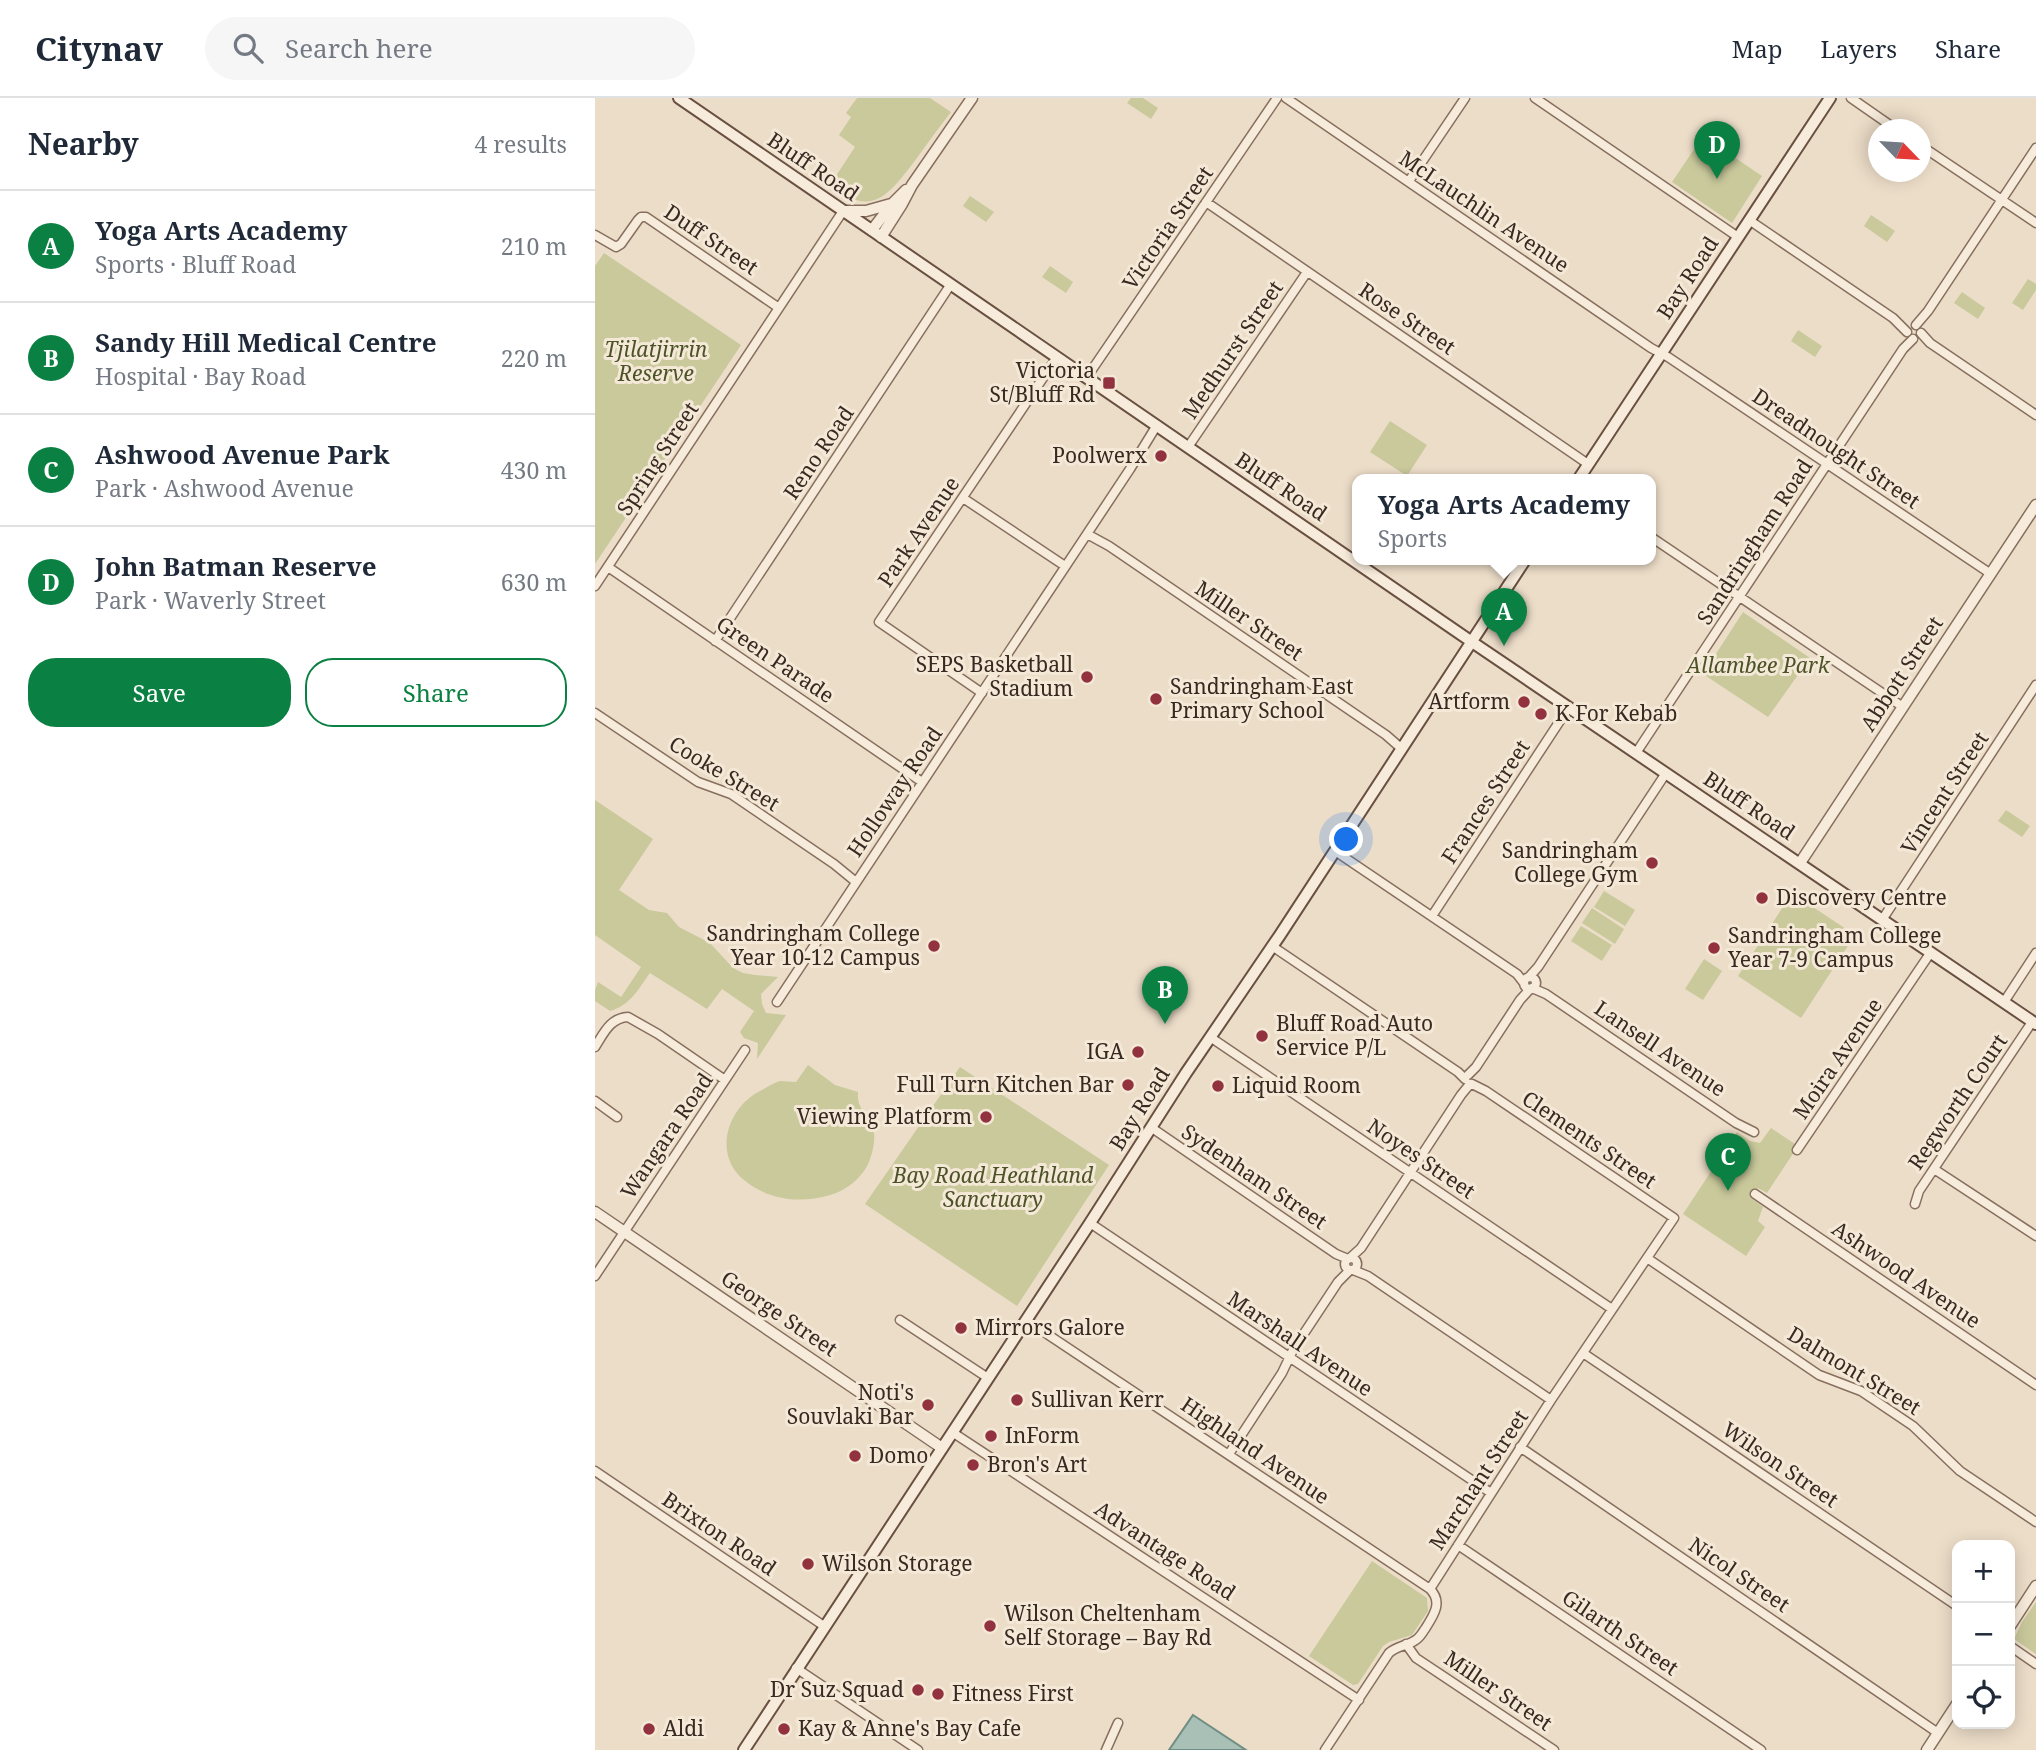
<!DOCTYPE html>
<meta charset="utf-8">
<style>
body{margin:0;font-family:"Noto Serif",serif;background:#f6f6f7;color:#1f2937}
.controls{position:absolute;right:21px;bottom:21px;display:grid;overflow:hidden;border-radius:14px;box-shadow:0 4px 18px #0003}
.controls button{width:63px;height:63px;display:grid;place-items:center;padding:0;border:0;border-bottom:2px solid #e0e1e3;background:#fff;color:#1f2937;font:35px sans-serif}
.compass{position:absolute;left:1273px;top:21px;width:63px;height:63px;border-radius:50%;background:#fff;box-shadow:0 4px 18px #0003;rotate:115deg}
.you{position:absolute;left:752px;top:742px;width:24px;height:24px;margin:-18px;border:5px solid #fff;border-radius:50%;background:#1a73e8;box-shadow:0 0 0 10px #1a73e833}
.badge{display:grid;place-items:center;width:46px;height:46px;border-radius:50%;background:#0b8043;color:#fff;font-size:23px;font-weight:700}
.pin{position:absolute;translate:-50% -58px;filter:drop-shadow(0 2px 4px #0008)}
.pin::after{content:'';position:absolute;top:37px;width:24px;height:21px;background:inherit;clip-path:polygon(0 0,100% 0,50% 100%)}
.popup{position:absolute;left:757px;top:376px;width:304px;height:91px;box-sizing:border-box;display:grid;place-content:center;border-radius:14px;background:#fff;filter:drop-shadow(0 2px 5px #0005);font-size:23px;white-space:nowrap;color:#747a83}
.popup b{font-size:26px;color:#1f2937}
.popup::after{content:'';position:absolute;left:50%;top:100%;margin-left:-14px;border:14px solid transparent;border-top-color:#fff}
.list{margin:0;padding:0;list-style:none}
h2{display:flex;justify-content:space-between;align-items:center;height:91px;margin:0;padding:0 28px;font-size:30px}
h2 small{font-size:23px;font-weight:400;color:#747a83}
.list li{display:grid;grid-template-columns:46px 1fr auto;gap:21px;align-items:center;box-sizing:border-box;height:112px;padding:0 28px;border-top:2px solid #e0e1e3}
.list b{display:block;font-size:26px;white-space:nowrap}
.list p{margin:0;font-size:23px;white-space:nowrap;color:#747a83}
.list em{font-size:23px;font-style:normal;color:#747a83}
.actions{display:flex;gap:14px;padding:21px 28px}
.actions a{flex:1;padding:16px 0;border:2px solid #0b8043;border-radius:28px;text-align:center;font-size:24px;color:#0b8043}
.actions .main{background:#0b8043;color:#fff}
.icon{flex:none;width:38px;height:38px;fill:none;stroke:currentColor;stroke-width:2;stroke-linecap:round;stroke-linejoin:round}
.map{position:relative;flex:none;width:1441px;height:1652px;overflow:hidden}
header{display:flex;align-items:center;gap:42px;box-sizing:border-box;height:98px;padding:0 35px;background:#fff;border-bottom:2px solid #e0e1e3}
header strong{font-size:33px}
nav{display:flex;gap:38px;margin-inline-start:auto;font-size:24px}
.search{width:490px;height:63px;background:#f6f6f7;display:flex;align-items:center;gap:18px;box-sizing:border-box;padding:0 24px;border-radius:38px;color:#747a83;font-size:26px}
main{display:flex}
aside{flex:1;background:#fff}
.map>svg:first-child{display:block}
</style>
<header>
<strong>Citynav</strong>
<div class="search"><svg class="icon" aria-label="search" viewBox="0 0 24 24"><circle cx="10" cy="10" r="6"/><path d="M15 15l6 6"/></svg>Search here</div>
<nav><a>Map</a><a>Layers</a><a>Share</a></nav>
</header>
<main>
<aside>
<h2>Nearby<small>4 results</small></h2>
<ul class="list">
<li><span class="badge">A</span><div><b>Yoga Arts Academy</b><p>Sports · Bluff Road</p></div><em>210 m</em></li>
<li><span class="badge">B</span><div><b>Sandy Hill Medical Centre</b><p>Hospital · Bay Road</p></div><em>220 m</em></li>
<li><span class="badge">C</span><div><b>Ashwood Avenue Park</b><p>Park · Ashwood Avenue</p></div><em>430 m</em></li>
<li><span class="badge">D</span><div><b>John Batman Reserve</b><p>Park · Waverly Street</p></div><em>630 m</em></li>
</ul>
<div class="actions"><a class="main">Save</a><a>Share</a></div>
</aside>
<div class="map">
<svg width="1441" height="1652" viewBox="0 0 1441 1652">
<rect width="100%" height="100%" fill="#ecddc8"/>
<path fill="#c9c99c" d="M262 0H335L356 14C343 31 331 47 319 64 292 99 276 120 235 87L260 49 244 37 256 19 251 15Z
M536 0H548L563 10 556 21 532 5Z
M1108 38 1167 78 1137 125 1077 84Z
M375 98 399 114 391 124 368 108Z
M1276 117 1300 133 1292 144 1269 128Z
M9 155 146 247 0 466V168Z
M455 168 478 184 471 195 447 179Z
M1433 181 1441 186V192L1428 212 1417 205Z
M1367 194 1390 210 1383 221 1359 205Z
M1203 232 1227 248 1220 259 1196 243Z
M795 323 832 347 812 378 775 354Z
M1148 514 1215 560 1173 619 1108 576Z
M0 702 58 741 24 792 54 812 72 815 84 829 115 845 138 870 148 875 160 877 183 879 166 896 167 906 171 915 191 917 162 961 163 945 149 940 145 934 159 913 127 891 112 911 55 875C43 891 36 907 15 913L0 903V892L3 884 26 899 46 869 0 837Z
M1411 712 1435 728 1427 739 1403 723Z
M1009 793 1040 812 1030 828 999 809Z
M1197 795 1260 837 1206 920 1143 878Z
M997 810 1029 831 1020 846 987 825Z
M986 828 1017 847 1007 863 976 843Z
M1109 861 1127 873 1108 902 1090 891Z
M213 967 240 987 263 994C262 1011 270 1013 277 1027 281 1036 279 1049 276 1058 271 1077 253 1092 235 1097 205 1106 173 1102 149 1082 117 1056 133 1009 165 993 171 990 178 985 185 983 190 983 195 984 201 984Z
M365 969 514 1067 422 1208 270 1106Z
M1176 1030 1203 1048 1172 1095 1163 1090 1156 1100 1168 1109 1163 1123 1170 1129 1151 1158 1088 1116 1142 1034 1155 1043 1165 1045Z
M777 1463 832 1500 833 1513 817 1537 794 1544 788 1548 763 1586 758 1587 714 1558Z
M1441 1504V1556L1419 1541 1427 1524Z"/>
<path fill="#a9c0b6" stroke="#708e83" stroke-width="2" d="M598 1617 651 1652H574Z"/>
<g fill="none" stroke-linecap="round" stroke-linejoin="round">
<defs>
<path id="minor" d="M691 0 1056 250 1073 259 1396 476
M940 0 1143 139
M1256 0 1302 32
M1325 47 1441 125
M814 83 870 0
M611 104 993 366
M1154 122 1298 220 1312 234
M0 137 21 149 26 146 43 122 46 119H51L184 210
M1321 227 1333 213 1441 50
M1326 235 1335 245 1441 317
M492 279 682 0
M593 349 712 174
M368 400 470 468
M492 436 514 448 791 637 807 651
M1056 439 1308 609
M13 469 327 684
M0 488 248 113
M120 543 356 186
M387 595 284 524 462 259
M0 615 103 684 136 696 239 766 261 784
M1041 655 1308 251 1318 241
M740 753 922 876 929 885
M837 818 974 609
M1287 822 1441 587
M677 848 863 974 870 981
M934 879 943 869 1071 675
M929 885a6 6 0 1 1 12 0a6 6 0 1 1-12 0Z
M937 890 951 896 1141 1025 1159 1034
M182 904 535 371 562 327
M1409 904 1441 855
M615 939 1017 1211
M0 949C9 935 15 920 33 919L63 936 130 982
M873 977 881 969 925 902 935 891
M0 1003 22 1019
M557 1030 741 1156 753 1161
M1202 1052 1336 854
M1339 1071 1441 1138
M1160 1096 1441 1287
M1320 1106 1324 1093 1437 924
M495 1125 896 1395
M750 1166a6 6 0 1 1 12 0a6 6 0 1 1-12 0Z
M755 1160 766 1150 866 997 875 986
M1052 1160 1224 1277 1266 1293 1318 1328 1365 1373 1441 1424
M758 1172 773 1178 956 1302
M0 1178 150 952
M305 1222 393 1280
M431 1222 835 1491
M988 1255 1362 1508
M357 1334 764 1602
M925 1349 1343 1635
M634 1356 687 1275 698 1252 743 1184 755 1172
M0 1373 229 1528
M863 1447 1166 1652
M811 1546 821 1560 959 1652
M1415 1548 1441 1566
M201 1570 323 1652
M511 1652 523 1625
M730 1652 794 1555C802 1548 811 1548 819 1543 825 1540 827 1535 830 1531 839 1517 848 1504 835 1491L956 1302 1079 1120 891 993 877 986"/>
<path id="tertiary" d="M249 113H271L296 106
M277 132 297 106 311 92
M286 139 307 106 317 87 377 0
M1205 765 1441 407
M0 1114 347 1350
M1415 1528 1441 1488
M1332 1652 1362 1606"/>
<path id="secondary" d="M84 0 877 544 1441 926
M983 382 1235 0
M149 1652 495 1125 591 975 685 837 930 462"/>
</defs>
<use href="#minor" stroke="#876f5e" stroke-width="11"/>
<use href="#tertiary" stroke="#876f5e" stroke-width="13"/>
<use href="#secondary" stroke="#695041" stroke-width="14"/>
<use href="#minor" stroke="#f7ebdb" stroke-width="8"/>
<use href="#tertiary" stroke="#f7ebdb" stroke-width="10"/>
<use href="#secondary" stroke="#f7ebdb" stroke-width="10"/>
</g>
<g fill="#92323e" stroke="#f4e8d7" stroke-width="2.5">
<rect x="507" y="278" width="14" height="14" rx="3.5"/>
<circle cx="566" cy="358" r="7"/>
<circle cx="492" cy="579" r="7"/>
<circle cx="561" cy="601" r="7"/>
<circle cx="929" cy="604" r="7"/>
<circle cx="946" cy="616" r="7"/>
<circle cx="1057" cy="765" r="7"/>
<circle cx="1167" cy="800" r="7"/>
<circle cx="339" cy="848" r="7"/>
<circle cx="1119" cy="850" r="7"/>
<circle cx="667" cy="938" r="7"/>
<circle cx="543" cy="954" r="7"/>
<circle cx="533" cy="987" r="7"/>
<circle cx="623" cy="988" r="7"/>
<circle cx="391" cy="1019" r="7"/>
<circle cx="366" cy="1230" r="7"/>
<circle cx="422" cy="1302" r="7"/>
<circle cx="333" cy="1307" r="7"/>
<circle cx="396" cy="1338" r="7"/>
<circle cx="260" cy="1358" r="7"/>
<circle cx="378" cy="1367" r="7"/>
<circle cx="213" cy="1466" r="7"/>
<circle cx="395" cy="1528" r="7"/>
<circle cx="323" cy="1592" r="7"/>
<circle cx="343" cy="1596" r="7"/>
<circle cx="54" cy="1631" r="7"/>
<circle cx="189" cy="1631" r="7"/>
</g>
<g text-anchor="middle" stroke-width="6" stroke-linejoin="round" paint-order="stroke">
<g font-size="21" fill="#382921" stroke="#f4e8d7">
<text transform="translate(218 69) rotate(34)" y="7">Bluff Road</text>
<text transform="translate(889 114) rotate(34)" y="7">McLauchlin Avenue</text>
<text transform="translate(573 130) rotate(-56)" y="7">Victoria Street</text>
<text transform="translate(116 142) rotate(34)" y="7">Duff Street</text>
<text transform="translate(1093 180) rotate(-57)" y="7">Bay Road</text>
<text transform="translate(812 221) rotate(34)" y="7">Rose Street</text>
<text transform="translate(638 252) rotate(-56)" y="7">Medhurst Street</text>
<text transform="translate(1241 351) rotate(34)" y="7">Dreadnought Street</text>
<text transform="translate(224 355) rotate(-56)" y="7">Reno Road</text>
<text transform="translate(63 361) rotate(-57)" y="7">Spring Street</text>
<text transform="translate(686 389) rotate(34)" y="7">Bluff Road</text>
<text transform="translate(324 434) rotate(-56)" y="7">Park Avenue</text>
<text transform="translate(1160 444) rotate(-57)" y="7">Sandringham Road</text>
<text transform="translate(654 523) rotate(34)" y="7">Miller Street</text>
<text transform="translate(180 562) rotate(34)" y="7">Green Parade</text>
<text transform="translate(1307 576) rotate(-57)" y="7">Abbott Street</text>
<text transform="translate(129 676) rotate(31)" y="7">Cooke Street</text>
<text transform="translate(300 694) rotate(-56)" y="7">Holloway Road</text>
<text transform="translate(1350 695) rotate(-57)" y="7">Vincent Street</text>
<text transform="translate(891 704) rotate(-57)" y="7">Frances Street</text>
<text transform="translate(1154 708) rotate(34)" y="7">Bluff Road</text>
<text transform="translate(1065 951) rotate(34)" y="7">Lansell Avenue</text>
<text transform="translate(1243 961) rotate(-56)" y="7">Moira Avenue</text>
<text transform="translate(1363 1004) rotate(-56)" y="7">Regworth Court</text>
<text transform="translate(545 1011) rotate(-58)" y="7">Bay Road</text>
<text transform="translate(72 1038) rotate(-56)" y="7">Wangara Road</text>
<text transform="translate(994 1042) rotate(34)" y="7">Clements Street</text>
<text transform="translate(826 1061) rotate(34)" y="7">Noyes Street</text>
<text transform="translate(659 1079) rotate(34)" y="7">Sydenham Street</text>
<text transform="translate(1311 1177) rotate(34)" y="7">Ashwood Avenue</text>
<text transform="translate(184 1216) rotate(34)" y="7">George Street</text>
<text transform="translate(705 1246) rotate(34)" y="7">Marshall Avenue</text>
<text transform="translate(1259 1273) rotate(31)" y="7">Dalmont Street</text>
<text transform="translate(660 1353) rotate(34)" y="7">Highland Avenue</text>
<text transform="translate(1185 1367) rotate(34)" y="7">Wilson Street</text>
<text transform="translate(884 1382) rotate(-57)" y="7">Marchant Street</text>
<text transform="translate(124 1436) rotate(34)" y="7">Brixton Road</text>
<text transform="translate(570 1453) rotate(33)" y="7">Advantage Road</text>
<text transform="translate(1144 1477) rotate(34)" y="7">Nicol Street</text>
<text transform="translate(1025 1535) rotate(34)" y="7">Gilarth Street</text>
<text transform="translate(903 1593) rotate(34)" y="7">Miller Street</text>
</g>
<g font-size="21" font-style="italic" fill="#4d5329" stroke="#f4e8d7">
<text x="61" y="259">Tjilatjirrin<tspan x="61" dy="24">Reserve</tspan></text>
<text x="1163" y="575">Allambee Park</text>
<text x="398" y="1085">Bay Road Heathland<tspan x="398" dy="24">Sanctuary</tspan></text>
</g>
<g font-size="21" fill="#382921" stroke="#f4e8d7" text-anchor="start">
<text x="500" y="280" text-anchor="end">Victoria<tspan x="500" dy="24">St/Bluff Rd</tspan></text>
<text x="552" y="365" text-anchor="end">Poolwerx</text>
<text x="478" y="574" text-anchor="end">SEPS Basketball<tspan x="478" dy="24">Stadium</tspan></text>
<text x="575" y="596">Sandringham East<tspan x="575" dy="24">Primary School</tspan></text>
<text x="915" y="611" text-anchor="end">Artform</text>
<text x="960" y="623">K For Kebab</text>
<text x="1043" y="760" text-anchor="end">Sandringham<tspan x="1043" dy="24">College Gym</tspan></text>
<text x="1181" y="807">Discovery Centre</text>
<text x="325" y="843" text-anchor="end">Sandringham College<tspan x="325" dy="24">Year 10-12 Campus</tspan></text>
<text x="1133" y="845">Sandringham College<tspan x="1133" dy="24">Year 7-9 Campus</tspan></text>
<text x="681" y="933">Bluff Road Auto<tspan x="681" dy="24">Service P/L</tspan></text>
<text x="529" y="961" text-anchor="end">IGA</text>
<text x="519" y="994" text-anchor="end">Full Turn Kitchen Bar</text>
<text x="637" y="995">Liquid Room</text>
<text x="377" y="1026" text-anchor="end">Viewing Platform</text>
<text x="380" y="1237">Mirrors Galore</text>
<text x="319" y="1302" text-anchor="end">Noti's<tspan x="319" dy="24">Souvlaki Bar</tspan></text>
<text x="436" y="1309">Sullivan Kerr</text>
<text x="410" y="1345">InForm</text>
<text x="274" y="1365">Domo</text>
<text x="392" y="1374">Bron's Art</text>
<text x="227" y="1473">Wilson Storage</text>
<text x="409" y="1523">Wilson Cheltenham<tspan x="409" dy="24">Self Storage – Bay Rd</tspan></text>
<text x="309" y="1599" text-anchor="end">Dr Suz Squad</text>
<text x="357" y="1603">Fitness First</text>
<text x="68" y="1638">Aldi</text>
<text x="203" y="1638">Kay &amp; Anne's Bay Cafe</text>
</g>
</g>
</svg>
<div class="controls">
<button>+</button>
<button>−</button>
<button><svg class="icon" aria-label="locate" viewBox="0 0 24 24"><circle cx="12" cy="12" r="6"/><path d="M12 2v4M12 18v4M2 12h4M18 12h4"/></svg></button>
</div>
<svg class="compass" viewBox="-18 -18 36 36"><path d="M0-13l5 13h-10z" fill="#e53935"/><path d="M0 13l5-13h-10z" fill="#747a83"/></svg>
<div class="you"></div>
<div class="pin badge" style="left:909px;top:548px">A</div>
<div class="popup"><b>Yoga Arts Academy</b>Sports</div>
<div class="pin badge" style="left:570px;top:926px">B</div>
<div class="pin badge" style="left:1133px;top:1093px">C</div>
<div class="pin badge" style="left:1122px;top:81px">D</div>
</div>
</main>
